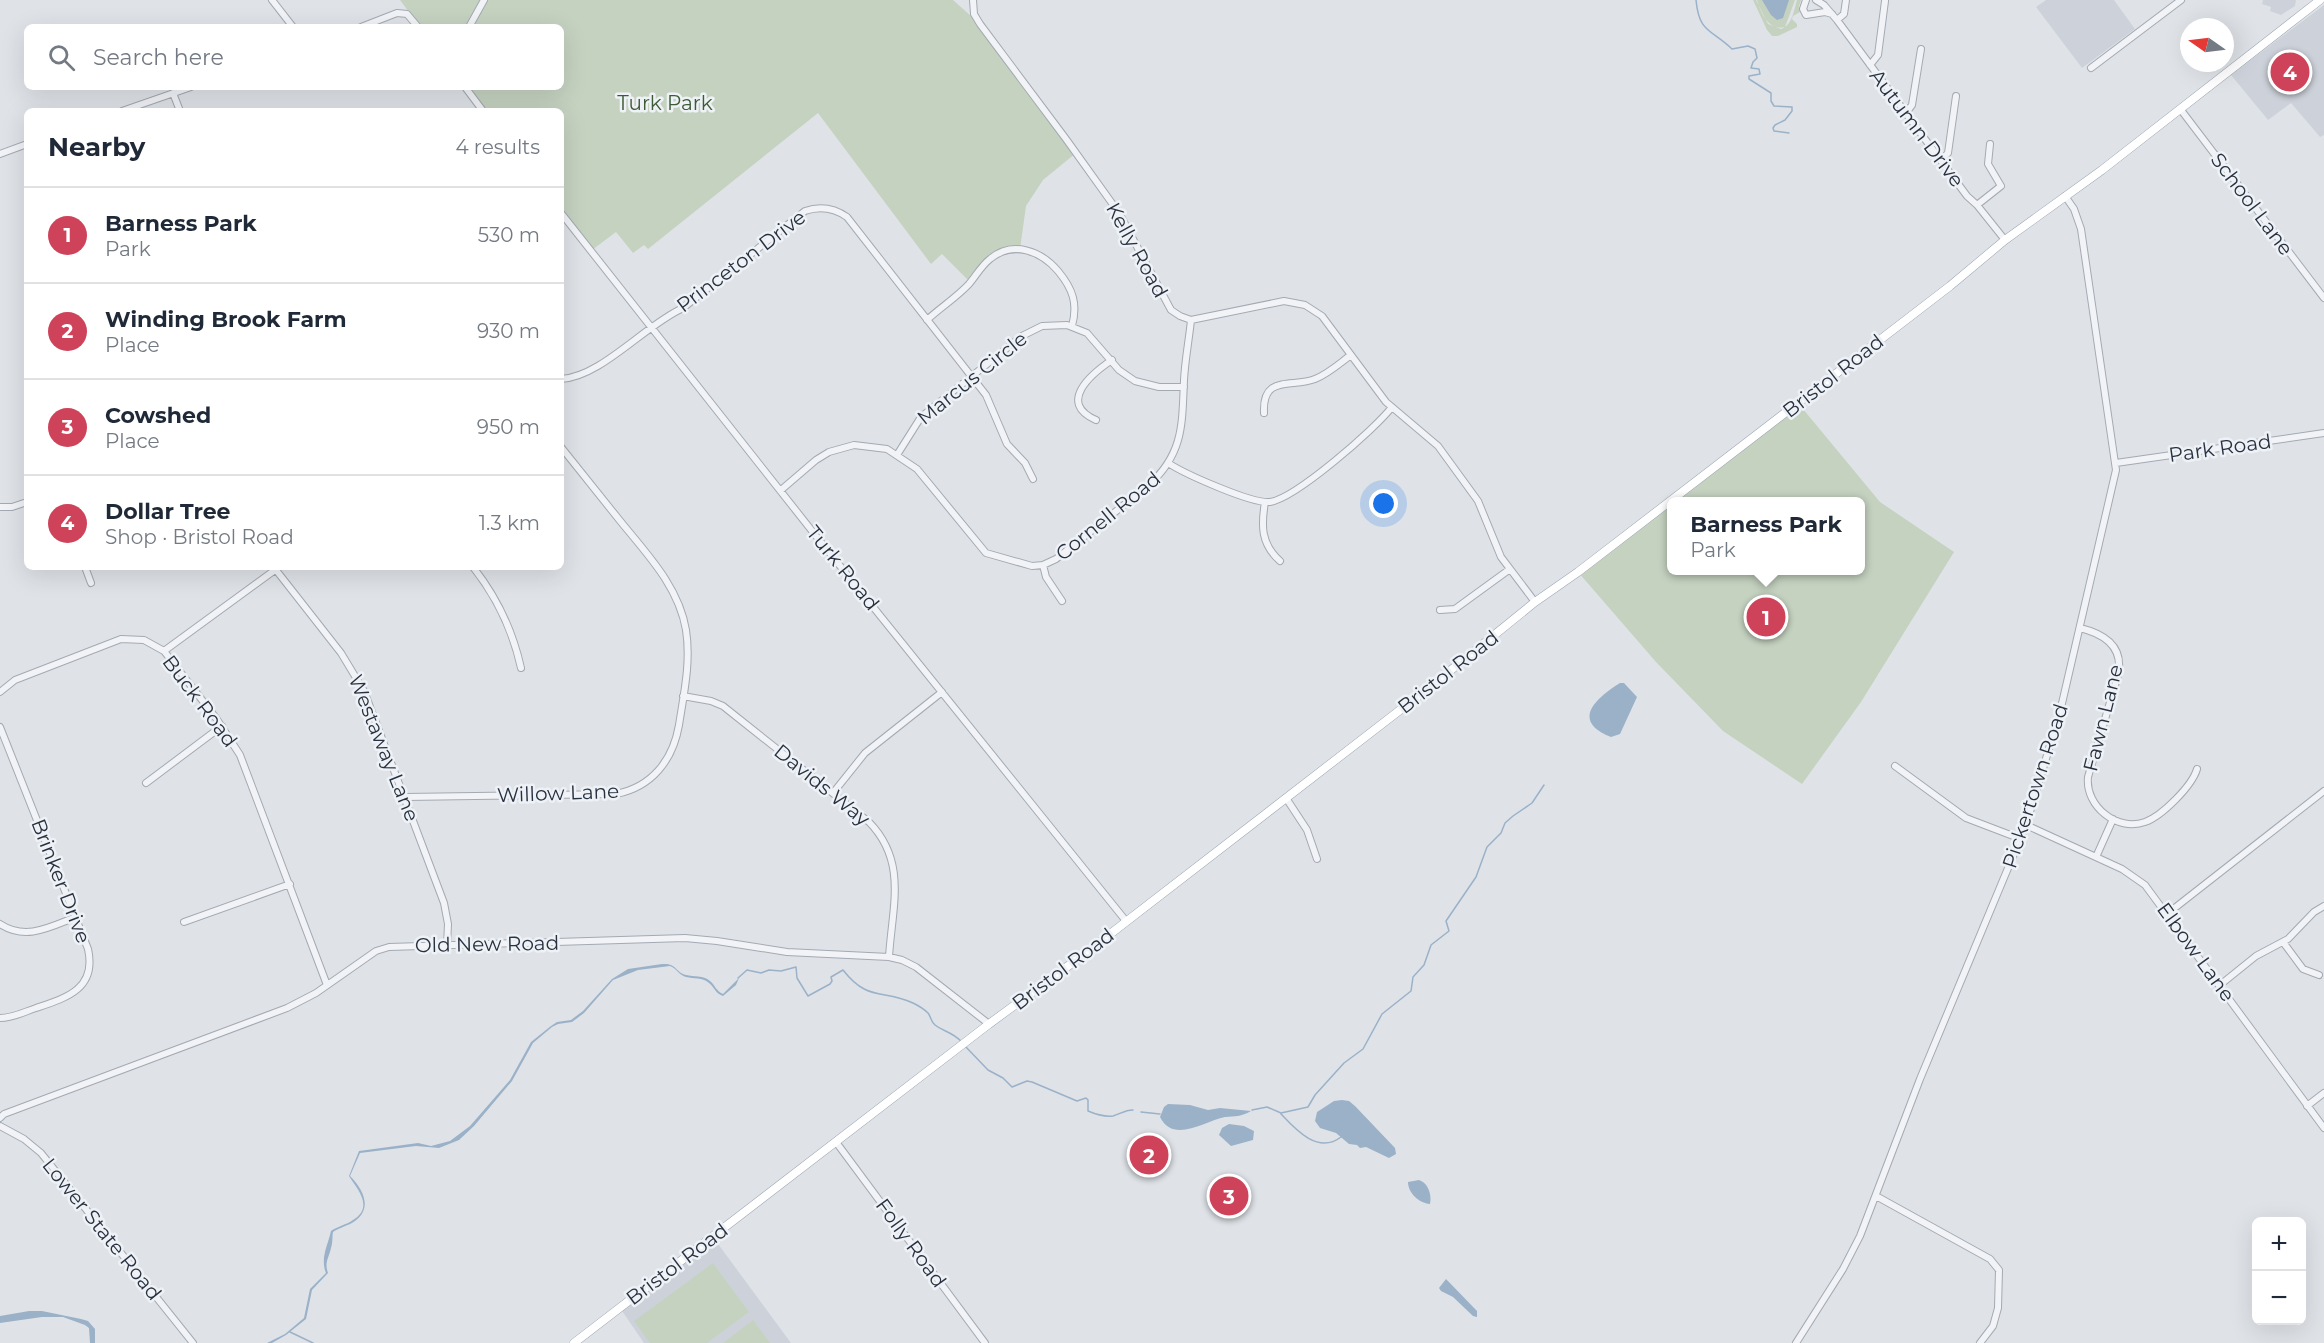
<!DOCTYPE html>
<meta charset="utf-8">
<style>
body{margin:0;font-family:Montserrat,sans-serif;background:#f6f6f7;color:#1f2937}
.controls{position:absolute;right:18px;bottom:18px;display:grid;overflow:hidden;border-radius:9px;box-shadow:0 6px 24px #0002}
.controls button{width:54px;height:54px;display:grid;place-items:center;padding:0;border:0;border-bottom:2px solid #e0e1e3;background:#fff;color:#1f2937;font:30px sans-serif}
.compass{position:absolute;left:2180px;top:18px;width:54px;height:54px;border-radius:50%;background:#fff;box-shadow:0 6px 24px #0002;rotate:284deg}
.you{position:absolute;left:1384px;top:504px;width:21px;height:21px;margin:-15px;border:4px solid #fff;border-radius:50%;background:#1a73e8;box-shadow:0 0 0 9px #1a73e833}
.badge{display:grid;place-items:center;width:39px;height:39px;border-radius:50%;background:#ce435a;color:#fff;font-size:20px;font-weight:700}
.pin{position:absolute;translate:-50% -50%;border:3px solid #fff;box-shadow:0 2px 6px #0006}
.popup{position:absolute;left:1667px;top:497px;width:198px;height:78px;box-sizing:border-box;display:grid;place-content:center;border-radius:9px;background:#fff;filter:drop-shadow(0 2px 4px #0005);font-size:20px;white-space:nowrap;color:#747a83}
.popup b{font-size:22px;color:#1f2937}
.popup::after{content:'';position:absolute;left:50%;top:100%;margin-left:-12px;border:12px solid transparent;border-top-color:#fff}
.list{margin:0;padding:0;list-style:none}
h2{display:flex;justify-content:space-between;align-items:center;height:78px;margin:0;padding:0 24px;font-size:26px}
h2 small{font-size:20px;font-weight:400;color:#747a83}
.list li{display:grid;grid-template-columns:39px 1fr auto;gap:18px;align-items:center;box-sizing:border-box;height:96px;padding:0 24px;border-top:2px solid #e0e1e3}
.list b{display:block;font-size:22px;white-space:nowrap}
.list p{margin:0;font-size:20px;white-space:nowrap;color:#747a83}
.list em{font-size:20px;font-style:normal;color:#747a83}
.icon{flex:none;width:33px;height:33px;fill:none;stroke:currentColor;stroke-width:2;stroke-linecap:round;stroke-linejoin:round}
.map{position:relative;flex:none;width:2324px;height:1343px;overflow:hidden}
.search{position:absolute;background:#fff;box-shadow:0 6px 24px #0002;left:24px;top:24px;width:540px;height:66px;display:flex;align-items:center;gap:15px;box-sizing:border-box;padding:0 21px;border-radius:9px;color:#747a83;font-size:22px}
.panel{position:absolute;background:#fff;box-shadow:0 6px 24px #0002;left:24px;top:108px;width:540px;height:462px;border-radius:9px}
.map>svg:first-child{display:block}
</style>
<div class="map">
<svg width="2324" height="1343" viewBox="0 0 2324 1343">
<rect width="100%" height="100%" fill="#dfe3e8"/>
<path fill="#cdd2da" d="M2046 0H2114L2135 29 2082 68 2036 7Z
M2263 0H2296L2295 6 2281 15 2270 11 2271 7 2262 4Z
M2324 5V135L2320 137 2291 103 2268 120 2231 75Z
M713 1237 791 1343H644L620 1308Z"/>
<path fill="#c5d2c0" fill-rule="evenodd" d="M400 0H953L980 24 1076 153 1043 180 1026 206 1020 249 997 254 970 282 942 254 931 264 818 113 648 249 644 245 633 253 616 232 592 250 561 210V111H485L466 87H561V27H420Z
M1753 0H1756L1768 24 1781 29C1792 26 1794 10 1797 0H1801L1799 6 1800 12 1793 16 1792 19 1797 24V27L1778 36H1772L1767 30Z
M1757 0H1795L1785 27C1769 31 1761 14 1757 0Z
M1798 403 1880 502 1954 552 1861 702 1802 784 1723 731 1656 662 1578 572ZM1672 502H1860V570H1672Z
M713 1263 749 1312 707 1343H650L634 1321Z
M753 1320 770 1343H723Z"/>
<path fill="#9ab1c8" d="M1762 0H1789L1783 18 1777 20 1771 15Z
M1620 683H1624L1637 697 1620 734 1611 737C1570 721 1596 698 1620 683Z
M662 964C677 963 675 972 686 975 694 977 703 975 710 981 715 985 716 991 723 994L739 978 736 985 723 996C715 993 715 988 709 983 702 977 694 979 686 977 679 975 676 968 670 966L638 970 613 980 584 1013 572 1022 558 1024 552 1027 533 1043 512 1081 474 1126 459 1140 439 1148 416 1146 360 1153 350 1176C363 1189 373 1208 355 1221 348 1226 340 1227 333 1232 332 1237 333 1242 331 1248 329 1258 324 1262 328 1273L312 1290 306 1319 286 1335 272 1343H267L285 1334 304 1318 310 1289 326 1273C320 1258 328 1245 331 1231 338 1226 346 1225 353 1220 374 1207 358 1190 349 1176L359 1151 418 1143 431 1146 450 1141 470 1126 510 1080 531 1042 551 1026 557 1022 571 1020 583 1011 612 979 628 969Z
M1342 1100 1349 1101 1355 1106 1395 1148 1396 1154 1389 1158 1366 1147 1360 1148 1357 1145 1349 1144 1336 1133 1320 1128 1315 1121 1317 1112 1334 1101Z
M1168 1104 1190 1105 1208 1110 1220 1108 1251 1111C1241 1117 1235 1116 1225 1117 1205 1121 1173 1144 1160 1117L1164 1107Z
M1229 1124 1244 1126 1254 1131 1253 1140 1231 1146 1219 1135 1222 1128Z
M1419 1180C1428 1183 1432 1194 1430 1204 1419 1203 1408 1193 1408 1182Z
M1446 1279 1477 1311V1317L1473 1316 1453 1297 1441 1291 1439 1288Z
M29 1311H42L81 1319 88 1321 95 1329V1343H90L89 1328 85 1325 63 1317H42L0 1323V1316Z"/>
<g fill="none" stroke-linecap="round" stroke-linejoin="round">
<path stroke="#9ab1c8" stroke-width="1.5" d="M1696 0C1699 33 1711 29 1732 49L1748 46 1755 49 1757 58 1753 62 1751 68 1759 69 1760 74 1749 76V79L1771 93V101L1774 106 1792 107V111L1785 120 1775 125 1773 128 1774 131 1789 133
M738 978 747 970 761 973 769 970 781 971 796 967 797 978 808 996 830 984 832 981 831 977 843 970C868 1002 882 989 913 1003 917 1005 925 1010 928 1013 931 1017 931 1022 935 1025 944 1032 951 1031 962 1042
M965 1046 988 1070 1003 1078 1012 1087 1027 1081 1032 1082 1077 1101 1086 1098 1088 1100V1111C1095 1114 1105 1117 1113 1116 1120 1114 1125 1110 1133 1110
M1252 1110 1267 1107 1281 1113 1308 1107 1315 1095 1344 1063 1363 1049 1382 1014 1411 991 1413 977 1424 965 1431 945 1449 931 1446 921 1476 877 1487 847 1501 833 1505 823 1513 816 1532 803 1544 785
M1141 1112 1160 1114
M1281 1114C1295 1129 1318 1155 1341 1137
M290 1332 313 1343"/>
<defs>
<path id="minor" d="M272 0 293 27
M973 0 974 14 980 24 1066 139 1119 213 1171 310 1180 316 1191 320 1284 301 1305 305 1322 316 1386 402 1438 446 1478 501 1501 557 1535 602
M1806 0 1803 9 1806 15 1825 12 1832 14
M1816 0 1824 5 1837 20 1967 196 1977 205 2005 240
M1837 20 1844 14 1846 0
M361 27 397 13 407 14 418 27
M469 27 484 0
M1870 65 1878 55 1885 1
M2091 68 2181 0
M465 87 483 111
M173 93 180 111
M2181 110 2324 298
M122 111 191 87
M1906 113 1912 105 1921 49
M0 154 27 144
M1941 160 1948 153 1956 96
M1977 205 2001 186 1988 164 1990 144
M561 213 816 536 1126 921
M927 320C940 308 957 297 969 284 976 276 981 266 990 259 1013 240 1041 251 1058 271 1073 289 1078 304 1072 326
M561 379C601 377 645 325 683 308L805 211C820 206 834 208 847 217L986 395 1007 444 1025 463 1033 479
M1264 413C1262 374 1292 388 1315 379 1328 374 1340 363 1351 355
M1096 420C1057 403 1091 374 1112 360
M897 455 921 417 1022 336 1042 326 1067 325 1087 333 1119 370 1135 381 1159 387H1184
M1168 463C1185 474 1252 504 1270 502 1296 498 1375 429 1392 407
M2116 463 2324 433
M781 490 816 460 829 452 854 445 887 449 917 469 986 553 1032 566 1043 565 1056 559 1149 485C1184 453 1182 424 1184 380 1185 360 1189 340 1191 320
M1265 502C1261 526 1261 544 1280 561
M0 507H12L27 502
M1043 565 1046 577 1062 601
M85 567 91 583
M473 567C496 596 513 632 521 668
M276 570 341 653 364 691 444 903 448 924 447 946
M1440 610 1455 609 1510 569
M2080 628C2105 634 2124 647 2118 675L2088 777C2085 806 2117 832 2145 822 2162 816 2192 786 2197 769
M164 651 279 567
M0 692 15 680 121 639 144 640 164 651 216 718 240 755 327 985
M683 696 711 701 723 706 869 822C908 862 892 907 889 957
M0 727 88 949C97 989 66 998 36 1008 24 1012 13 1018 0 1018
M1895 766 1966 818 2021 839
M146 783 222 726
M833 793 865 753 942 692
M405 797 616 794C652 787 673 760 679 725 684 693 691 662 686 630 679 587 647 554 621 522 601 497 581 472 561 447
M1286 798 1307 830 1317 859
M2026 825 2122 869 2145 885 2324 1128
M2096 857 2113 819
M2167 914 2324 791
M184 922 290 884
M0 924C26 941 50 927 76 917
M2283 942 2303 969 2319 975
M2220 985 2256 956 2288 939 2314 912 2324 906
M2307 1106 2324 1093
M0 1118 4 1114 287 1008 316 993 376 951 389 947 685 938 717 941 787 952 889 957 902 960 916 967 989 1024
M0 1126 24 1139 41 1153 193 1343
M836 1142 985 1343
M1876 1196 1990 1259 1999 1270 1998 1308 1993 1326 1980 1343
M1796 1343 1843 1269 1860 1236 1920 1079 2026 825 2060 712 2116 470 2081 229 2074 209 2065 196"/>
<path id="major" d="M574 1343 989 1024 1083 955 1435 683 1535 602 1578 572 1950 286 2005 240 2102 170 2320 0"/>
</defs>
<use href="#minor" stroke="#a4aab2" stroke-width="8"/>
<use href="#major" stroke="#9ea7b4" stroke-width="9"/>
<use href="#minor" stroke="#f2f3f7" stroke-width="6"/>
<use href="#major" stroke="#fff" stroke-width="8"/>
</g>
<g text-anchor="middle" stroke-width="5" stroke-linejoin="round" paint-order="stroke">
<g font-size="20" fill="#3d5b35" stroke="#eef2f6">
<text x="665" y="110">Turk Park</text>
</g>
<g font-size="20" fill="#28313f" stroke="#eef2f6">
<text transform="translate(1917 128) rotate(53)" y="7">Autumn Drive</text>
<text transform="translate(2252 204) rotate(53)" y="7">School Lane</text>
<text transform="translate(1137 250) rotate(61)" y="7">Kelly Road</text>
<text transform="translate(741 261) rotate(-37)" y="7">Princeton Drive</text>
<text transform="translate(1833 376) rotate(-38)" y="7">Bristol Road</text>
<text transform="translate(972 378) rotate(-39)" y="7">Marcus Circle</text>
<text transform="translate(2220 448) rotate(-8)" y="7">Park Road</text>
<text transform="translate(1108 516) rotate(-39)" y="7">Cornell Road</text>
<text transform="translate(843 568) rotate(51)" y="7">Turk Road</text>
<text transform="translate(1448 672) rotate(-38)" y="7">Bristol Road</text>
<text transform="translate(200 701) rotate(53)" y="7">Buck Road</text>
<text transform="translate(2103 718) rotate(-76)" y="7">Fawn Lane</text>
<text transform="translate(384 748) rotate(68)" y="7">Westaway Lane</text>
<text transform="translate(822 785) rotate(39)" y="7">Davids Way</text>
<text transform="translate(2035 786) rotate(-72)" y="7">Pickertown Road</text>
<text transform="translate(558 793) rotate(-2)" y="7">Willow Lane</text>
<text transform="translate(61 881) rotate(69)" y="7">Brinker Drive</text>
<text transform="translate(487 944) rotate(-1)" y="7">Old New Road</text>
<text transform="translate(2196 952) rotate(54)" y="7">Elbow Lane</text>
<text transform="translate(1063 969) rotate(-37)" y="7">Bristol Road</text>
<text transform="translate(102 1229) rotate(51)" y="7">Lower State Road</text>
<text transform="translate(911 1243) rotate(54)" y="7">Folly Road</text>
<text transform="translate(677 1264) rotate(-37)" y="7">Bristol Road</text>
</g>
</g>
</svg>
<div class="controls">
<button>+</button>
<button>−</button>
</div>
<svg class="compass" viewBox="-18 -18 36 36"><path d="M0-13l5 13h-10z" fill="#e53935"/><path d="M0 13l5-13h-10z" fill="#747a83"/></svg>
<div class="you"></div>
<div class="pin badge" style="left:1766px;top:617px">1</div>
<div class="popup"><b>Barness Park</b>Park</div>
<div class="pin badge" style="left:1149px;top:1155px">2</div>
<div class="pin badge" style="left:1229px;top:1196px">3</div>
<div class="pin badge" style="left:2290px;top:72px">4</div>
<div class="search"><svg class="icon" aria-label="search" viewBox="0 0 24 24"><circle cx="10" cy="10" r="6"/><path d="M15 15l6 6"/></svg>Search here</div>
<section class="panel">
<h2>Nearby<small>4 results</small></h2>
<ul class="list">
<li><span class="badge">1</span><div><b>Barness Park</b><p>Park</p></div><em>530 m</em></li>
<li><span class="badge">2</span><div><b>Winding Brook Farm</b><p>Place</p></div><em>930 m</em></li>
<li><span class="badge">3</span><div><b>Cowshed</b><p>Place</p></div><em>950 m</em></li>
<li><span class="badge">4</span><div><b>Dollar Tree</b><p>Shop · Bristol Road</p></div><em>1.3 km</em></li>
</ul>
</section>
</div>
